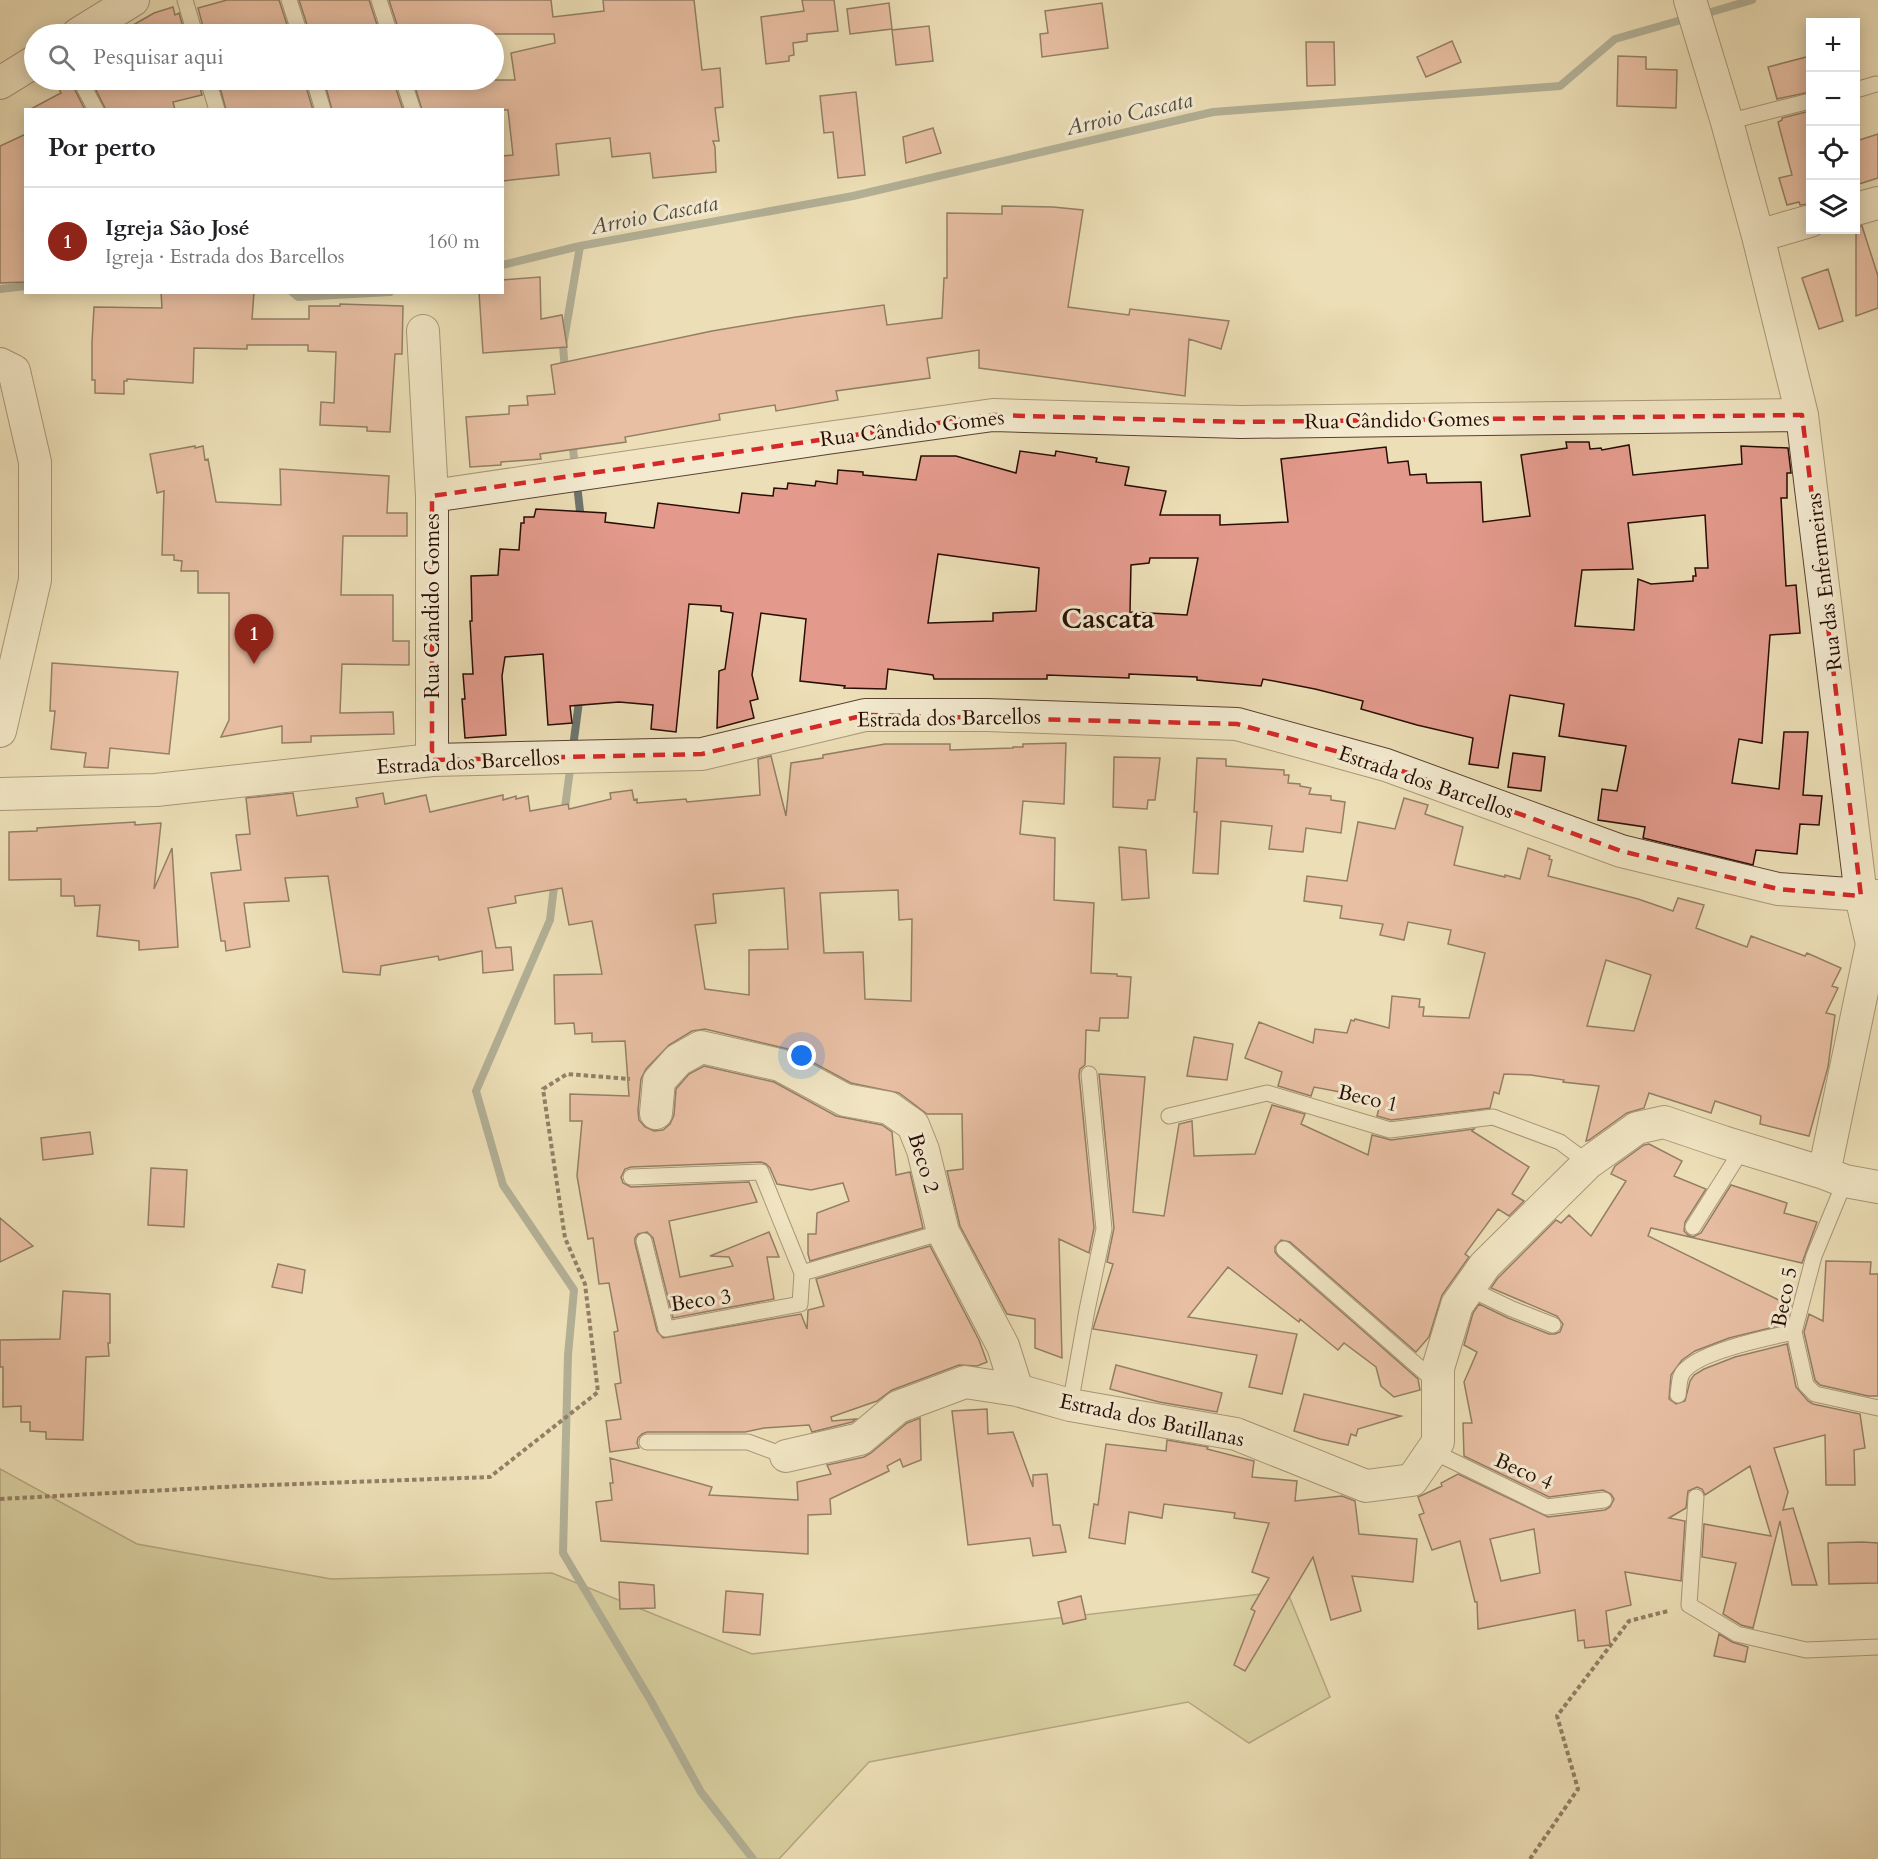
<!DOCTYPE html>
<html lang="pt">
<meta charset="utf-8">
<style>
body{margin:0;font-family:Cardo,serif;background:#f2f2f2;color:#202124}
.controls{position:absolute;right:18px;top:18px;display:grid;overflow:hidden;border-radius:0px;box-shadow:0 3px 15px #0003}
.controls button{width:54px;height:54px;display:grid;place-items:center;padding:0;border:0;border-bottom:2px solid #e0e0e0;background:#fff;color:#202124;font:30px sans-serif}
.you{position:absolute;left:802px;top:1056px;width:21px;height:21px;margin:-15px;border:4px solid #fff;border-radius:50%;background:#1a73e8;box-shadow:0 0 0 9px #1a73e833}
.badge{display:grid;place-items:center;width:39px;height:39px;border-radius:50%;background:#8f2418;color:#fff;font-size:20px;font-weight:700}
.pin{position:absolute;translate:-50% -50px;filter:drop-shadow(0 2px 3px #0008)}
.pin::after{content:'';position:absolute;top:32px;width:21px;height:18px;background:inherit;clip-path:polygon(0 0,100% 0,50% 100%)}
.list{margin:0;padding:0;list-style:none}
h2{display:flex;justify-content:space-between;align-items:center;height:78px;margin:0;padding:0 24px;font-size:26px}
h2 small{font-size:20px;font-weight:400;color:#757577}
.list li{display:grid;grid-template-columns:39px 1fr auto;gap:18px;align-items:center;box-sizing:border-box;height:108px;padding:0 24px;border-top:2px solid #e0e0e0}
.list b{display:block;font-size:22px;white-space:nowrap}
.list p{margin:0;font-size:20px;white-space:nowrap;color:#757577}
.list em{font-size:20px;font-style:normal;color:#757577}
.icon{flex:none;width:33px;height:33px;fill:none;stroke:currentColor;stroke-width:2;stroke-linecap:round;stroke-linejoin:round}
.map{position:relative;flex:none;width:1878px;height:1859px;overflow:hidden}
.search{position:absolute;background:#fff;box-shadow:0 3px 15px #0003;left:24px;top:24px;width:480px;height:66px;display:flex;align-items:center;gap:15px;box-sizing:border-box;padding:0 21px;border-radius:33px;color:#757577;font-size:22px}
.panel{position:absolute;background:#fff;box-shadow:0 3px 15px #0003;left:24px;top:108px;width:480px;height:186px;border-radius:0px}
.map>svg:first-child{display:block}
</style>
<div class="map">
<svg width="1878" height="1859" viewBox="0 0 1878 1859">
<rect width="100%" height="100%" fill="#ecdeb6"/>
<filter id="stains"><feTurbulence type="fractalNoise" baseFrequency=".00333" numOctaves="4"/><feColorMatrix values="0 0 0 0 .2 0 0 0 0 .09 0 0 0 0 .02 0 0 0 .5 -.17"/></filter>
<radialGradient id="worn" r=".72"><stop offset=".6" stop-color="#630" stop-opacity="0"/><stop offset="1" stop-color="#630" stop-opacity=".3"/></radialGradient>
<path fill="#c0bf88" stroke="#746646" stroke-width="1.5" d="M0 1469 137 1544 331 1579 552 1573 752 1654 1287 1591 1330 1697 1249 1743 1188 1702 869 1762 779 1859H0Z"/>
<g fill="none" stroke-linecap="round" stroke-linejoin="round">
<path stroke="#6c756e" stroke-width="8" d="M1701 15 1752 0
M502 265 580 246 853 196 1213 112 1560 86 1615 39 1688 18
M0 289 26 286
M292 292 298 297 390 292
M565 371 563 346 580 246
M572 440 581 520
M564 815 580 694
M555 878 550 920 476 1091 503 1185 574 1290 568 1355 563 1553 651 1701 701 1792 753 1859"/>
</g>
<path fill="#e39a8c" stroke="#280d04" stroke-width="1.5" fill-rule="evenodd" d="M227 0H279L290 34H205L198 8Z
M299 0H369L380 34H310Z
M389 0H551L553 17 604 11 603 0H694L702 70 720 68 723 107 715 108 719 141H713L715 147 716 172 653 178 650 153 612 157 610 138 556 144 559 175 502 181V156L513 155 508 110H422L413 80H515L511 53 555 43 554 34H400Z
M802 0H834L838 31 807 34V41L793 43 794 55 789 56V61L766 64 761 17 804 11Z
M889 3 892 29 850 34 847 9Z
M1102 3 1108 48 1042 57 1040 34 1048 33 1045 11Z
M173 7 175 15 179 13 185 34H119L128 29V28L154 13Z
M929 26 933 61 896 65 892 30Z
M1452 41 1461 62 1426 77 1417 57Z
M1306 42H1334L1335 85 1307 86Z
M1618 56 1646 57V69L1677 70 1676 108 1617 106Z
M1810 56V92L1777 99 1768 67Z
M54 80H70L85 110H29L61 93Z
M91 80H198L202 95 173 102 175 110H106Z
M218 80H304L313 110H226Z
M324 80H393L403 110H332Z
M856 92 865 175 838 178 833 132 824 133 820 96Z
M1810 111V204L1800 205 1799 202 1787 205 1779 178 1792 175 1778 122 1782 120V118Z
M933 128 941 153 906 163 903 137Z
M26 134V282L0 283V146Z
M1878 134V178L1856 185V141Z
M1002 206 1053 207 1083 210 1068 307 1129 315 1130 309 1229 321 1221 349 1189 339 1185 396 979 368V350L927 358 930 378 836 391 838 400 776 411 775 405 719 414 720 420 625 437 626 442 540 454 541 459 501 462V465L470 467 466 417 509 414V406L528 405 527 396 555 394 551 365 712 331 796 317 884 305 887 325 942 318 944 278H947V213L1002 214Z
M1856 226H1862L1878 276V308L1856 316Z
M1828 269 1843 321 1819 329 1802 278Z
M540 277 541 319 562 315 567 347 483 353 479 292H502V280Z
M161 292H254L252 319H309V306H340V304L403 306 402 354H395L390 432 367 431V427L320 425 321 402 334 403 336 352 308 351V345H247V349L194 348 193 383 127 379V381H124V394L95 393V380H92V342L94 307 162 308Z
M1566 442H1589L1590 449 1601 448 1602 450 1629 445 1633 475 1742 464 1741 446 1788 448 1791 473H1787V498H1781L1786 586 1796 585 1800 633 1770 635 1762 743 1739 739 1732 783 1779 789 1784 732H1808L1803 795 1822 796 1819 825 1800 824 1797 854 1756 850 1753 865 1643 838 1645 827 1598 820 1602 789 1617 791 1626 746 1559 736 1564 704 1510 695 1498 768 1469 764 1473 738 1417 725 1361 709 1363 701 1315 689 1263 679 1261 686 1197 680V677L1129 674V678L1047 675V679H934L933 675 888 669 886 689 844 688 845 686 800 681 806 619 761 613 752 675 758 699 750 701 754 718 717 728 719 671 725 669 733 613 721 611V606L689 604 676 732 651 729 653 705 619 702 570 706 572 723 548 725 543 654 505 657 502 676 506 735 465 738 462 699H465L463 674H473L470 621H472L471 576 498 575 500 549 519 550 521 523H524V517H534L536 509 606 513 605 522 654 528 658 503 739 513 742 493 773 496 774 488 787 489 788 483 815 486 816 481 837 484 838 470 863 472V475L916 480 921 456H956L1016 473 1020 451 1055 456 1056 451 1097 458 1096 462 1129 467 1125 485 1166 491 1160 515H1220V525L1288 522 1281 459 1386 447 1388 463 1408 461 1410 475 1426 474 1427 483 1481 482 1483 522 1530 516 1521 455 1567 448ZM1705 515 1708 568H1695L1696 576H1693V581L1651 584 1638 579 1634 630 1575 626 1582 570 1633 569 1628 523ZM938 554 1039 568 1036 611 993 613V621L928 623ZM1150 558H1198L1187 615 1130 612 1131 565 1149 563Z
M195 446V448L203 446 205 460 208 459 216 502 281 505 280 469 389 476 387 513H407V536H343L341 595H393V641H409V665L342 664 340 713 393 712 394 734 311 736V742L282 743V726L221 737 229 720V593H198V571H181L182 561 174 560V555H162L164 491 157 493 150 454Z
M52 663 178 672 169 754 110 748 108 768 84 767 86 753 51 749 55 711H50Z
M1066 743 1064 804 1023 801 1020 834 1055 838 1054 900 1094 903 1091 973 1117 974V976L1131 977 1128 1018H1100L1099 1031 1086 1030 1085 1065 1080 1069 1079 1075 1094 1228 1089 1253 1059 1239 1062 1358 1035 1348V1319L1007 1314 960 1226 947 1171 963 1169 962 1114H927L899 1093 851 1083 788 1049 705 1029 692 1031 669 1045 646 1069 641 1079 638 1111 639 1120 645 1127 654 1131 663 1130 670 1124 674 1115 676 1089 689 1074 704 1066 774 1082 836 1116 882 1125 892 1132 896 1175 910 1172 923 1228 810 1261 808 1254V1234H816L817 1213 849 1201 843 1183 811 1190 777 1184 770 1168 766 1164 761 1162 631 1167 625 1169 621 1177 623 1183 631 1187 749 1182 757 1202 669 1221 680 1277 733 1266 729 1257 710 1256 769 1232 779 1257H767L774 1299 673 1318 653 1238 647 1232 638 1234 635 1238V1243L657 1331 663 1338 801 1314 807 1329 808 1310 824 1306 816 1279 930 1246 979 1340 987 1362 977 1366 959 1365 892 1390 877 1401 831 1417 832 1421 856 1419 852 1422 812 1432 809 1425 764 1428 745 1432H647L642 1434 638 1438 637 1443 639 1448 610 1452 606 1421 621 1419 615 1384 621 1383 614 1332 618 1331 609 1283 599 1284 593 1238 588 1239 577 1176 582 1121H570V1094L629 1096 625 1041 592 1042V1033L575 1034 574 1023 555 1024 554 975 602 974 592 921 569 925 562 888 515 896 516 903 488 908 496 948 511 947 513 970 483 973 482 951 439 960 438 956 381 966 380 975 343 972 328 876 285 878 289 901 244 903 250 947 226 951 225 941H221L211 873 241 870 236 835 250 834 246 798 293 793 297 816 358 807 356 798 383 793 385 804 426 795 430 812 503 795V800L516 796V799L528 796 530 811 568 804 569 809 611 799 610 793 632 790 634 800 637 799V803L686 799 687 802 760 795 758 759 771 756 786 816 791 763 823 758V755L885 744H950V750L1013 748V747H1023V744ZM784 888 788 949 749 950V995L705 989 695 925 716 923 713 894ZM898 890 899 920 912 919 911 1001 865 999 863 952 824 953 820 893Z
M1513 753 1545 757 1541 791 1508 787Z
M1114 757 1160 758 1155 800H1148L1147 809 1113 807Z
M1197 758 1226 759V766L1284 770V775H1289L1288 783 1300 784V786L1311 788 1309 794 1331 796V800L1345 802 1341 833 1306 828 1303 852 1269 849 1272 826 1221 821 1218 874 1193 873 1197 812H1194Z
M1404 798 1428 805 1425 814 1463 827 1454 865 1505 877V875L1520 879 1528 848 1550 856 1549 859 1552 860 1548 876 1638 899 1673 911 1678 898 1704 905 1696 928 1747 947 1751 936 1805 956 1807 953 1841 968 1832 986 1838 988 1826 1013 1835 1015 1828 1067 1809 1136 1760 1124 1761 1116 1715 1101 1711 1113 1649 1093 1644 1108 1627 1113 1589 1140 1586 1141 1599 1086 1563 1082 1564 1080 1531 1075 1504 1074 1499 1094 1494 1092 1490 1108 1391 1120 1377 1116 1380 1104 1340 1092 1314 1087 1311 1096 1278 1086 1282 1072 1245 1058 1259 1022 1313 1043 1315 1029 1347 1033 1351 1020 1354 1021 1355 1019 1389 1028 1392 996 1420 999 1419 1007H1424L1423 1016 1469 1018 1485 953 1448 944 1451 930 1408 922 1404 940 1380 935 1383 924 1340 918 1342 906 1304 901 1307 876 1347 881 1358 822 1395 829ZM1606 960 1651 975 1634 1031 1587 1026Z
M135 822V825L161 823 154 889 172 848 178 947 139 950V941L97 936 100 905 75 906 74 896H61V879L9 880V832L37 831V828Z
M1119 847 1146 850 1149 898 1122 900Z
M1194 1037 1233 1044 1227 1080 1187 1076Z
M1099 1074 1145 1077 1133 1212 1164 1216 1179 1124 1192 1121 1194 1156 1255 1154 1272 1105 1305 1114 1301 1124 1368 1155 1372 1135 1391 1140 1474 1129 1472 1131 1529 1167 1512 1194 1524 1201 1509 1216 1498 1209 1465 1254 1469 1257 1442 1295 1429 1337 1416 1352 1290 1242 1281 1240 1275 1247V1252L1278 1256 1418 1379 1420 1390 1394 1397 1381 1386 1376 1367 1344 1343 1338 1350 1300 1319 1299 1322 1228 1267 1188 1317 1297 1334 1282 1394 1249 1387 1257 1355 1093 1329 1113 1264 1107 1262 1114 1228Z
M90 1132 93 1154 43 1160 41 1138Z
M1649 1144 1682 1161 1674 1176 1706 1189 1685 1222 1684 1231 1688 1235 1693 1237 1701 1233 1731 1185 1787 1203 1784 1213 1817 1222 1802 1263 1651 1228 1648 1236 1791 1306 1786 1324 1729 1338 1695 1351 1682 1360 1671 1375 1669 1399 1676 1404 1685 1401 1690 1381 1694 1375 1704 1369 1735 1357 1787 1344 1796 1387 1808 1401 1813 1404 1860 1414 1865 1448 1854 1450 1855 1485H1826L1825 1435 1774 1448 1788 1492 1783 1510 1793 1508 1817 1585H1792L1780 1521 1753 1628 1741 1625 1723 1614 1736 1563 1702 1557 1704 1524 1771 1536 1750 1466 1705 1495 1702 1489 1697 1487 1688 1491 1686 1508 1669 1518 1685 1521 1681 1581 1625 1572 1631 1605 1606 1611 1610 1645 1585 1648 1584 1640 1578 1641 1575 1610 1478 1629 1477 1602H1475L1460 1541 1432 1550 1419 1515 1424 1513 1418 1497 1442 1486 1441 1483 1458 1474 1548 1517 1605 1510 1610 1507 1614 1499 1611 1494 1603 1490 1549 1497 1464 1456 1463 1423H1472L1464 1382 1477 1352 1464 1345 1473 1313 1479 1304 1508 1318 1549 1334H1555L1560 1332 1563 1324 1557 1316 1491 1288 1497 1279 1556 1220 1561 1223 1569 1215 1591 1236 1626 1181 1611 1174 1615 1166 1644 1145ZM1534 1529 1540 1573 1501 1581 1490 1539Z
M151 1168 187 1170 184 1227 148 1225Z
M0 1218 33 1246 0 1262Z
M1826 1261 1871 1262 1870 1274H1878V1396H1868L1820 1385 1815 1380 1804 1332 1809 1314 1823 1321Z
M278 1264 305 1270 302 1293 272 1287Z
M63 1291 110 1294V1343H108L109 1356 86 1357 83 1440 46 1439V1432L30 1431V1422H21V1406L3 1407V1367H0V1340L60 1339Z
M1116 1365 1222 1393 1217 1412 1159 1402 1110 1389Z
M1304 1394 1322 1398 1401 1416 1358 1429 1356 1436 1351 1434 1348 1445 1320 1439 1294 1431Z
M987 1409 988 1434 1013 1432 1033 1487V1475L1047 1474 1053 1525H1060L1066 1552 1033 1556 1030 1538 968 1545 952 1411Z
M920 1418 921 1460 903 1467 900 1459 887 1466 889 1471 830 1499 831 1514 808 1515V1554L601 1541 596 1502 612 1500 610 1483H613L610 1458 712 1487 709 1495 798 1500 797 1482 831 1474 827 1465 864 1457 871 1453 907 1423Z
M1167 1440 1208 1447 1207 1449 1254 1461 1252 1477 1297 1481 1295 1501 1342 1496 1355 1501 1359 1534 1417 1539 1413 1582 1352 1576 1361 1611 1331 1620 1313 1557 1245 1671 1234 1665 1255 1611 1251 1609 1269 1578 1252 1572 1269 1523 1234 1518 1235 1513 1164 1504 1162 1518 1129 1512 1125 1544 1089 1538 1094 1504 1098 1505 1106 1444 1166 1451Z
M1862 1542 1878 1543V1583L1829 1584 1828 1543Z
M619 1582 654 1585 655 1608 620 1609Z
M726 1591 763 1594 760 1635 723 1632Z
M1081 1596 1086 1619 1063 1624 1058 1602Z
M1719 1634 1732 1642 1748 1647 1745 1662 1714 1656Z"/>
<g fill="none" stroke-linecap="round" stroke-linejoin="round">
<defs>
<path id="service" d="M185 0 195 34
M289 0 300 34
M379 0 390 34
M80 80 96 110
M208 80 217 110
M314 80 323 110
M403 80 413 110
M1856 90 1876 84
M1727 122 1810 101
M1169 1116 1267 1093 1390 1130 1493 1117 1560 1142 1588 1163
M631 1177 761 1172 802 1273
M1845 1181 1814 1256 1794 1332 1806 1385 1815 1394 1878 1408
M1693 1227 1743 1148
M644 1241 666 1329 800 1304 802 1273 943 1232
M1284 1249 1437 1383
M1468 1288 1512 1309 1553 1325
M1678 1395C1679 1389 1679 1381 1681 1376 1690 1353 1770 1337 1794 1332
M1070 1405 1087 1310 1104 1229 1089 1074
M647 1442H748L786 1456
M1432 1451 1547 1507 1604 1500
M1696 1497 1689 1605 1737 1634 1806 1650 1878 1647"/>
<path id="minor" d="M1690 0 1727 122 1758 236 1802 415 1861 896 1872 944 1824 1173
M78 34 133 0
M0 83 34 62
M1856 209 1878 203
M1758 236 1810 221
M423 331 432 496V760
M0 364 14 371 35 462V580L0 731
M432 496 827 438 993 415 1241 422 1802 415
M0 794 156 790 432 760 702 754 865 715H987L1237 724 1386 765 1621 851 1778 889 1878 896
M656 1113 659 1081 678 1060 701 1047 780 1065 845 1100 889 1108 913 1125 923 1150 943 1232 1003 1346 1017 1390
M786 1456 860 1439 898 1407 965 1382 1017 1390 1070 1405 1236 1434 1366 1486 1412 1480 1438 1442V1368L1457 1305 1485 1265 1588 1163 1637 1128 1664 1122 1723 1142 1824 1173 1845 1181 1878 1187"/>
</defs>
<use href="#service" stroke="#594130" stroke-width="17"/>
<use href="#minor" stroke="#594130" stroke-width="34"/>
<path stroke="#280d04" stroke-width="4" stroke-dasharray="4.5 3" stroke-linecap="butt" d="M0 1499 242 1486 490 1477 598 1392 585 1284 565 1238 543 1089 567 1074 630 1079
M1530 1859 1578 1789 1557 1716 1629 1621 1668 1611"/>
<use href="#service" stroke="#f3ead0" stroke-width="15"/>
<use href="#minor" stroke="#f3ead0" stroke-width="32"/>
</g>
<path d="M0 0H1878V1859H0ZM993 415 1241 422 1802 415 1861 896 1778 889 1621 851 1386 765 1237 724 865 715 702 754 432 760V496Z" fill="#ecdeb6" fill-opacity=".55" fill-rule="evenodd"/>
<path fill="none" stroke="#d62828" stroke-width="4.5" stroke-dasharray="12 8" stroke-linejoin="round" d="M993 415 1241 422 1802 415 1861 896 1778 889 1621 851 1386 765 1237 724 865 715 702 754 432 760V496Z"/>
<g text-anchor="middle" stroke-width="6" stroke-linejoin="round" paint-order="stroke">
<g font-size="21" fill="#280d04" stroke="#f3ead0">
<text transform="translate(1397 420) rotate(-1)" y="7">Rua Cândido Gomes</text>
<text transform="translate(912 428) rotate(-7)" y="7">Rua Cândido Gomes</text>
<text transform="translate(1824 582) rotate(-97)" y="7">Rua das Enfermeiras</text>
<text transform="translate(432 606) rotate(-90)" y="7">Rua Cândido Gomes</text>
<text transform="translate(949 718) rotate(-1)" y="7">Estrada dos Barcellos</text>
<text transform="translate(468 762) rotate(-3)" y="7">Estrada dos Barcellos</text>
<text transform="translate(1426 782) rotate(19)" y="7">Estrada dos Barcellos</text>
<text transform="translate(1368 1098) rotate(13)" y="7">Beco 1</text>
<text transform="translate(924 1163) rotate(73)" y="7">Beco 2</text>
<text transform="translate(1784 1297) rotate(-79)" y="7">Beco 5</text>
<text transform="translate(701 1300) rotate(-8)" y="7">Beco 3</text>
<text transform="translate(1152 1420) rotate(12)" y="7">Estrada dos Batillanas</text>
<text transform="translate(1524 1471) rotate(24)" y="7">Beco 4</text>
</g>
<g font-size="22" font-style="italic" fill="#504a42" stroke="#f3ead0">
<text transform="translate(1129 113) rotate(-13)" y="8">Arroio Cascata</text>
<text transform="translate(654 214) rotate(-11)" y="8">Arroio Cascata</text>
</g>
<g font-size="27" font-weight="bold" fill="#280d04" stroke="#f3ead0">
<text x="1108" y="628">Cascata</text>
</g>
</g>
<rect width="100%" height="100%" filter="url(#stains)"/>
<rect width="100%" height="100%" fill="url(#worn)"/>
</svg>
<div class="controls">
<button>+</button>
<button>−</button>
<button><svg class="icon" aria-label="locate" viewBox="0 0 24 24"><circle cx="12" cy="12" r="6"/><path d="M12 2v4M12 18v4M2 12h4M18 12h4"/></svg></button>
<button><svg class="icon" aria-label="layers" viewBox="0 0 24 24"><path d="M12 4l9 5-9 5-9-5zM3 14l9 5 9-5"/></svg></button>
</div>
<div class="you"></div>
<div class="pin badge" style="left:254px;top:664px">1</div>
<div class="search"><svg class="icon" aria-label="search" viewBox="0 0 24 24"><circle cx="10" cy="10" r="6"/><path d="M15 15l6 6"/></svg>Pesquisar aqui</div>
<section class="panel">
<h2>Por perto<small></small></h2>
<ul class="list">
<li><span class="badge">1</span><div><b>Igreja São José</b><p>Igreja · Estrada dos Barcellos</p></div><em>160 m</em></li>
</ul>
</section>
</div>
